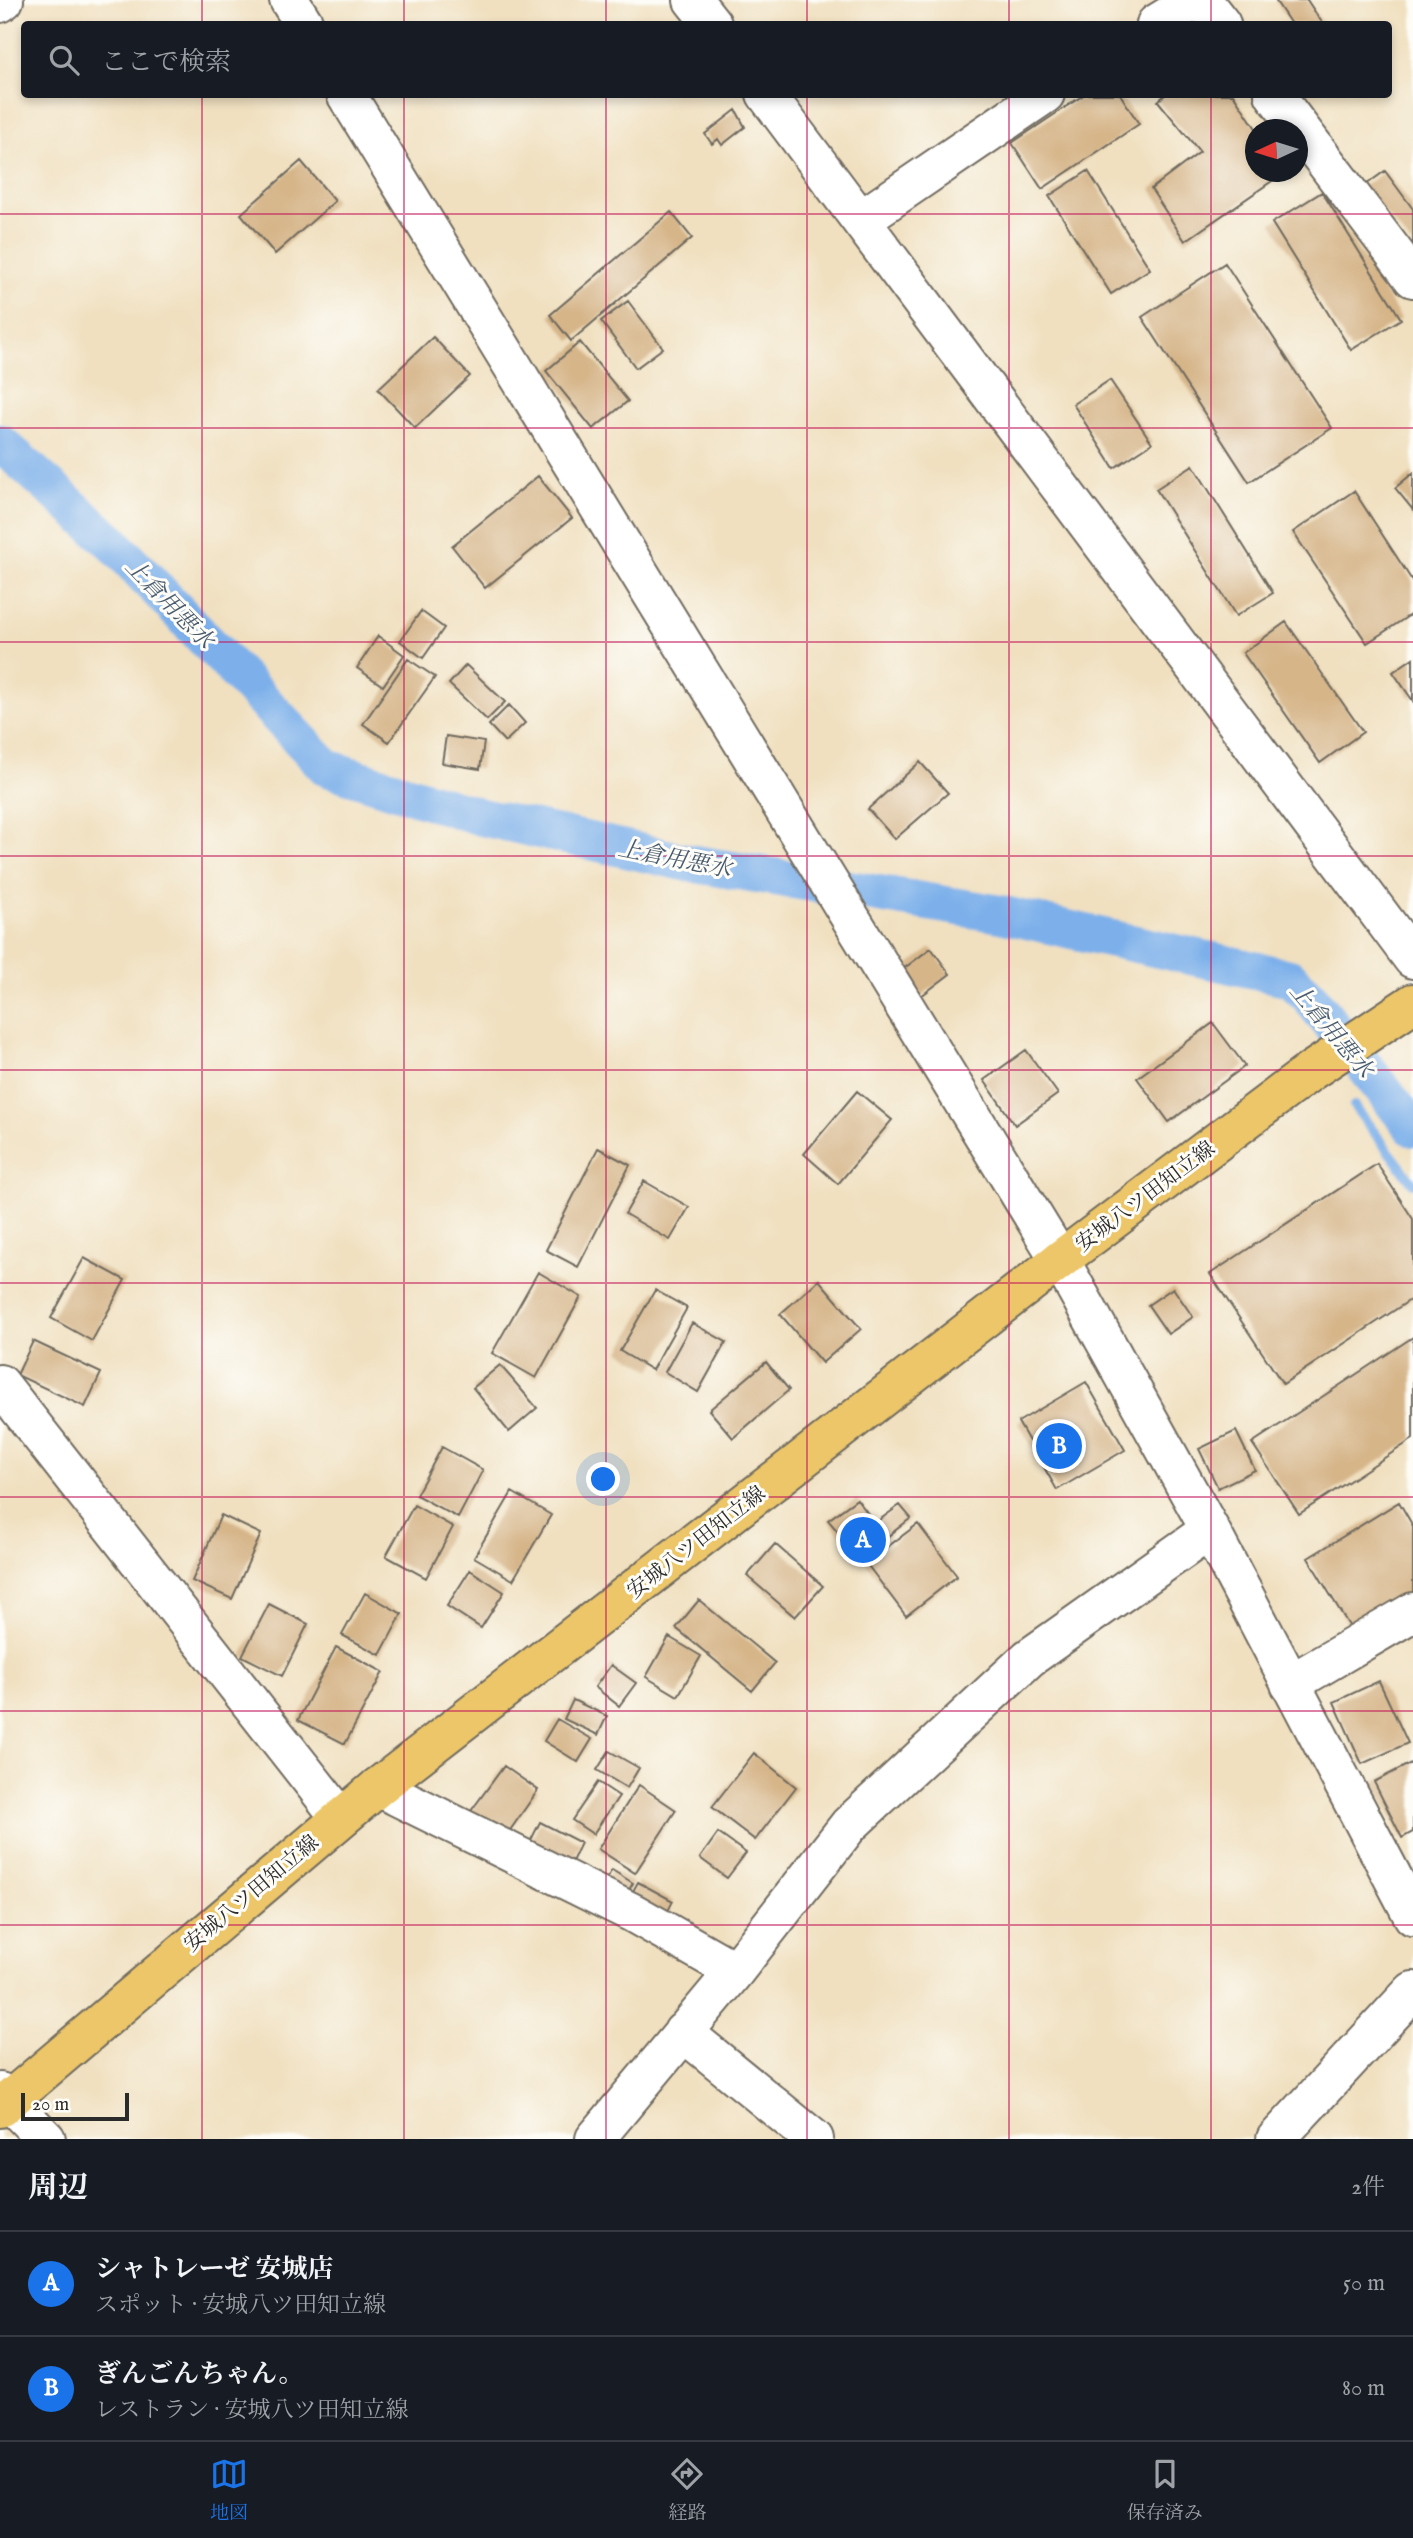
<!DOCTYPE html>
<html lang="ja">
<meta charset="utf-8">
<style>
body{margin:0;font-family:"IM FELL English","Noto Serif JP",serif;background:#242831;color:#f1f3f6}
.compass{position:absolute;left:1245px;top:119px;width:63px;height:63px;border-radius:50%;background:#171b24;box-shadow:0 4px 10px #0003;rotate:266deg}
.scale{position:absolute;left:21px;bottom:18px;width:108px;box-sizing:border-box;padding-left:7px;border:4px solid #2b2b2b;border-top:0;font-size:19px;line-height:24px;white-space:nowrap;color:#2b2b2b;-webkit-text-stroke:5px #fdfcf7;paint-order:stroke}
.you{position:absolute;left:604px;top:1480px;width:24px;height:24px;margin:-18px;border:5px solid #fff;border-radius:50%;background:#1a73e8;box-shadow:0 0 0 10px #1a73e833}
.badge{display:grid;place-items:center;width:46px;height:46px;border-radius:50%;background:#1a73e8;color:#fff;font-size:23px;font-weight:700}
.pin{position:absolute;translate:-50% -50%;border:4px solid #fff;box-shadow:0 2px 7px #0006}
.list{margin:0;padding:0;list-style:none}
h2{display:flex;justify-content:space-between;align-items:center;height:91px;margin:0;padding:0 28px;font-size:30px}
h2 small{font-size:23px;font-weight:400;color:#9ea1a6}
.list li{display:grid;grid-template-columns:46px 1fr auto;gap:21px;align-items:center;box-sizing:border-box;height:105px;padding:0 28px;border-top:2px solid #363941}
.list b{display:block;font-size:26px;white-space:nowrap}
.list p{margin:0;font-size:23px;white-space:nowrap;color:#9ea1a6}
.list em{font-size:23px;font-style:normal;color:#9ea1a6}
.icon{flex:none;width:38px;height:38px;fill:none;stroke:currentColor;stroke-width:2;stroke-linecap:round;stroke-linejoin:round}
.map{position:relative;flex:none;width:1413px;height:2139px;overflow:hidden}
.search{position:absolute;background:#171b24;box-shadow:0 4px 10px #0003;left:21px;right:21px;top:21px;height:77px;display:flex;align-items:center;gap:18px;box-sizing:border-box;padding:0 24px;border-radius:7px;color:#9ea1a6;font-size:26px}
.sheet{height:301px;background:#171b24}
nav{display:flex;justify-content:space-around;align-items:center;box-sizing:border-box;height:98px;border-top:2px solid #363941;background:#171b24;font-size:19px;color:#9ea1a6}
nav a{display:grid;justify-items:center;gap:4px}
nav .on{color:#1a73e8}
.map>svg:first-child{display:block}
</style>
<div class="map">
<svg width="1413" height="2139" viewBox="0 0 1413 2139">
<rect width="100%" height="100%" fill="#fdfcf7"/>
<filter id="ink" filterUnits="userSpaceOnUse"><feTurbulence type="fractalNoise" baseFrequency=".0143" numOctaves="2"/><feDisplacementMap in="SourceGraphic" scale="14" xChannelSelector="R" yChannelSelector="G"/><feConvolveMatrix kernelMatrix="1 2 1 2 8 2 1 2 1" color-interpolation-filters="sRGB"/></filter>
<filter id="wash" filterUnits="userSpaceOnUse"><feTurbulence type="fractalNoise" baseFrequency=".00686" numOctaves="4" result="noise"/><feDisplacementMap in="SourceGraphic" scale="28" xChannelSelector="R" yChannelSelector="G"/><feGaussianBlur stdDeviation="1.57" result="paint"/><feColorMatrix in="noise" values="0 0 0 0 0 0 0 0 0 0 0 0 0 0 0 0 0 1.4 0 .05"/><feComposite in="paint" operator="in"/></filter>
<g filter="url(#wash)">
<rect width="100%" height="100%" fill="#f0e0c0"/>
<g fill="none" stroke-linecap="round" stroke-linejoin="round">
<path stroke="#7db0ea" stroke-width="10" d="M1354 1106 1413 1183"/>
<path stroke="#7db0ea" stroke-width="38" d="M0 443 114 544 327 768 481 817 689 863 995 913 1290 978 1308 995 1413 1128"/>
</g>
<g id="blocks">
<path fill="#d6b589" d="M1275 0H1307L1323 24H1291Z
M1085 94H1120L1139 124 1042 189 1012 143Z
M1166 94H1233L1257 130 1256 172H1285L1185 241 1151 189 1200 152 1158 101Z
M736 110 745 127 722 145 718 139 712 144 705 134Z
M301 161 335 201 275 254 241 214Z
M1088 171 1150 269 1111 294 1049 196Z
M1385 171 1413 209V246L1363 187Z
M1322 192 1401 319 1351 350 1272 223Z
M671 212 692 238 571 341 550 315Z
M1225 263 1332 428 1249 482 1142 317Z
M628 301 663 348 636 368 601 321Z
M433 337 470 376 415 428 378 389Z
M580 342 628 401 593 429 546 371Z
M1110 380 1152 443 1114 468 1073 404Z
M1193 465 1273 593 1236 616 1156 489Z
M1413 473V510L1395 488Z
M538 476 572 518 485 588 452 546Z
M1354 491 1413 582V613L1367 643 1293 532Z
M421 611 444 628 423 658 400 641Z
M1286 622 1363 732 1320 763 1243 653Z
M378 636 404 655 383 686 357 668Z
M1413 658V701L1393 672Z
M408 659 435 677 389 742 363 724Z
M466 665 505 702 487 720 449 684Z
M509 705 525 723 505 742 489 725Z
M446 736 484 742 480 769 442 763Z
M920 762 948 793 895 839 868 809Z
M931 948 950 974 921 996 902 970Z
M1213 1023 1245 1066 1169 1122 1137 1078Z
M1026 1050 1058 1094 1015 1125 984 1080Z
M857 1091 892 1120 838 1184 804 1154Z
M598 1148 630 1165 578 1267 546 1250Z
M1377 1164 1413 1219V1298L1283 1384 1210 1274Z
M644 1181 689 1207 670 1240 625 1214Z
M84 1258 125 1280 92 1341 51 1318Z
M538 1272 581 1297 536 1378 492 1353Z
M819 1280 861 1329 822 1363 780 1314Z
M1173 1288 1193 1317 1168 1334 1148 1305Z
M655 1290 687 1308 652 1370 620 1351Z
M692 1323 726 1342 698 1392 665 1372Z
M1413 1337V1439L1299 1514 1252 1443Z
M33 1341 101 1373 85 1407 17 1375Z
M766 1362 789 1390 733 1438 709 1410Z
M500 1365 537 1408 509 1432 473 1388Z
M1086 1382 1125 1450 1057 1490 1018 1422Z
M1236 1431 1255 1470 1218 1488 1199 1449Z
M442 1447 483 1470 458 1518 416 1495Z
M512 1492 551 1515 513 1580 474 1557Z
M857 1499 875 1523 900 1505 911 1518 860 1558 828 1520Z
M1399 1502 1413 1526V1592L1351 1629 1308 1558Z
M414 1505 453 1527 426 1578 386 1556Z
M221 1515 261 1534 232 1599 192 1581Z
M918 1524 957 1576 906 1616 866 1563Z
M775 1544 823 1586 795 1617 747 1576Z
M470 1570 504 1592 481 1628 447 1606Z
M365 1593 402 1614 380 1655 342 1635Z
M699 1600 775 1663 752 1691 676 1628Z
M269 1604 308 1624 282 1676 242 1656Z
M669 1637 701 1656 678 1696 646 1677Z
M336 1647 383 1672 345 1744 298 1720Z
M611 1665 636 1683 619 1706 595 1687Z
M1379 1681 1408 1743 1362 1764 1334 1702Z
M573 1700 607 1716 598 1735 564 1719Z
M557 1719 592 1739 578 1762 544 1741Z
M609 1751 639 1768 627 1788 597 1770Z
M754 1753 796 1787 755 1840 712 1807Z
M1413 1762V1832L1402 1838 1374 1782Z
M504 1766 538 1790 506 1836 471 1811Z
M598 1782 619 1796 593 1834 572 1820Z
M639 1785 676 1810 635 1873 598 1849Z
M540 1822 581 1843 567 1872 525 1852Z
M718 1833 746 1853 727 1878 700 1858Z
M612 1870 633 1883 622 1902 600 1889Z
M638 1882 673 1901 663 1921 627 1902Z"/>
</g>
</g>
<g filter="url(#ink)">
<use href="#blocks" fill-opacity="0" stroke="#706a5f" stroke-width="2"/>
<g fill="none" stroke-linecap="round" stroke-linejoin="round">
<defs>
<path id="minor" d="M289 0 304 24
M693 0 712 24
M1202 0 1221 24
M0 3 4 0
M1156 24 1195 0
M346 94 1060 1260 1210 1530 1413 1916
M766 94 1413 959
M1274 94 1413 278
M862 219 1045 94
M0 1384 340 1817
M1290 1684 1413 1612
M378 1787 633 1913 735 1971
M683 2032 814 2139
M0 2092 46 2139
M595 2139 735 1971 849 1825 1029 1658 1210 1530
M1276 2139 1413 1991"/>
<path id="major" d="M0 2108 378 1787 1060 1260 1311 1071 1413 1003"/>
</defs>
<use href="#minor" stroke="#706a5f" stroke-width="42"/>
<use href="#major" stroke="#706a5f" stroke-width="42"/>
<use href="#minor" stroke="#fff" stroke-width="38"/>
<use href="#major" stroke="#ecc669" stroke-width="38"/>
</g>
</g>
<path fill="none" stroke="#c2185b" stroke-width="2" stroke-opacity="0.55" d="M202 0V24M404 0V24M606 0V24M807 0V24M1009 0V24M1211 0V24M202 94V2139M404 94V2139M606 94V2139M807 94V2139M1009 94V2139M1211 94V2139M0 214H1413M0 428H1413M0 642H1413M0 856H1413M0 1070H1413M0 1283H1413M0 1497H1413M0 1711H1413M0 1925H1413"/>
<g text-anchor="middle" stroke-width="6" stroke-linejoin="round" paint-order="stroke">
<g font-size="21" fill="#2b2b2b" stroke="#fdfcf7">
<text transform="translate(1145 1196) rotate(-37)" y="7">安城八ツ田知立線</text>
<text transform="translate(696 1542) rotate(-38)" y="7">安城八ツ田知立線</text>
<text transform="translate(251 1893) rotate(-40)" y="7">安城八ツ田知立線</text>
</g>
<g font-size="23" font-style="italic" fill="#485a6e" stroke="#fdfcf7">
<text transform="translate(170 603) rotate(46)" y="8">上倉用悪水</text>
<text transform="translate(675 858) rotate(11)" y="8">上倉用悪水</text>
<text transform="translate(1332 1030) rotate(50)" y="8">上倉用悪水</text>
</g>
</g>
</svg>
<svg class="compass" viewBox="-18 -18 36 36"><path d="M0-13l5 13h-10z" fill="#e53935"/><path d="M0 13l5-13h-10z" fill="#9ea1a6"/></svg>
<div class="scale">20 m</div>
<div class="you"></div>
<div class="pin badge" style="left:863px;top:1540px">A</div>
<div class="pin badge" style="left:1059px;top:1446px">B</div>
<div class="search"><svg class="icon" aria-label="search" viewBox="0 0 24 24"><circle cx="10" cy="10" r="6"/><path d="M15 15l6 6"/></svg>ここで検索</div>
</div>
<section class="sheet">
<h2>周辺<small>2件</small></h2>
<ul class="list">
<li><span class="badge">A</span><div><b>シャトレーゼ 安城店</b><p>スポット · 安城八ツ田知立線</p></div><em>50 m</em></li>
<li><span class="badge">B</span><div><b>ぎんごんちゃん。</b><p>レストラン · 安城八ツ田知立線</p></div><em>80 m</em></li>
</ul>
</section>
<nav>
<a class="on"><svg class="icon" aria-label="map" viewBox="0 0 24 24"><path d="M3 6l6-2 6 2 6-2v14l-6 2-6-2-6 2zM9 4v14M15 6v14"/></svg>地図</a>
<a><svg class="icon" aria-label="directions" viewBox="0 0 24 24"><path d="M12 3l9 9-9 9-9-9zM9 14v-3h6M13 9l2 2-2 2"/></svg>経路</a>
<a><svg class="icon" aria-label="saved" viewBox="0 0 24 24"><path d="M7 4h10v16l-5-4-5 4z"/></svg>保存済み</a>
</nav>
